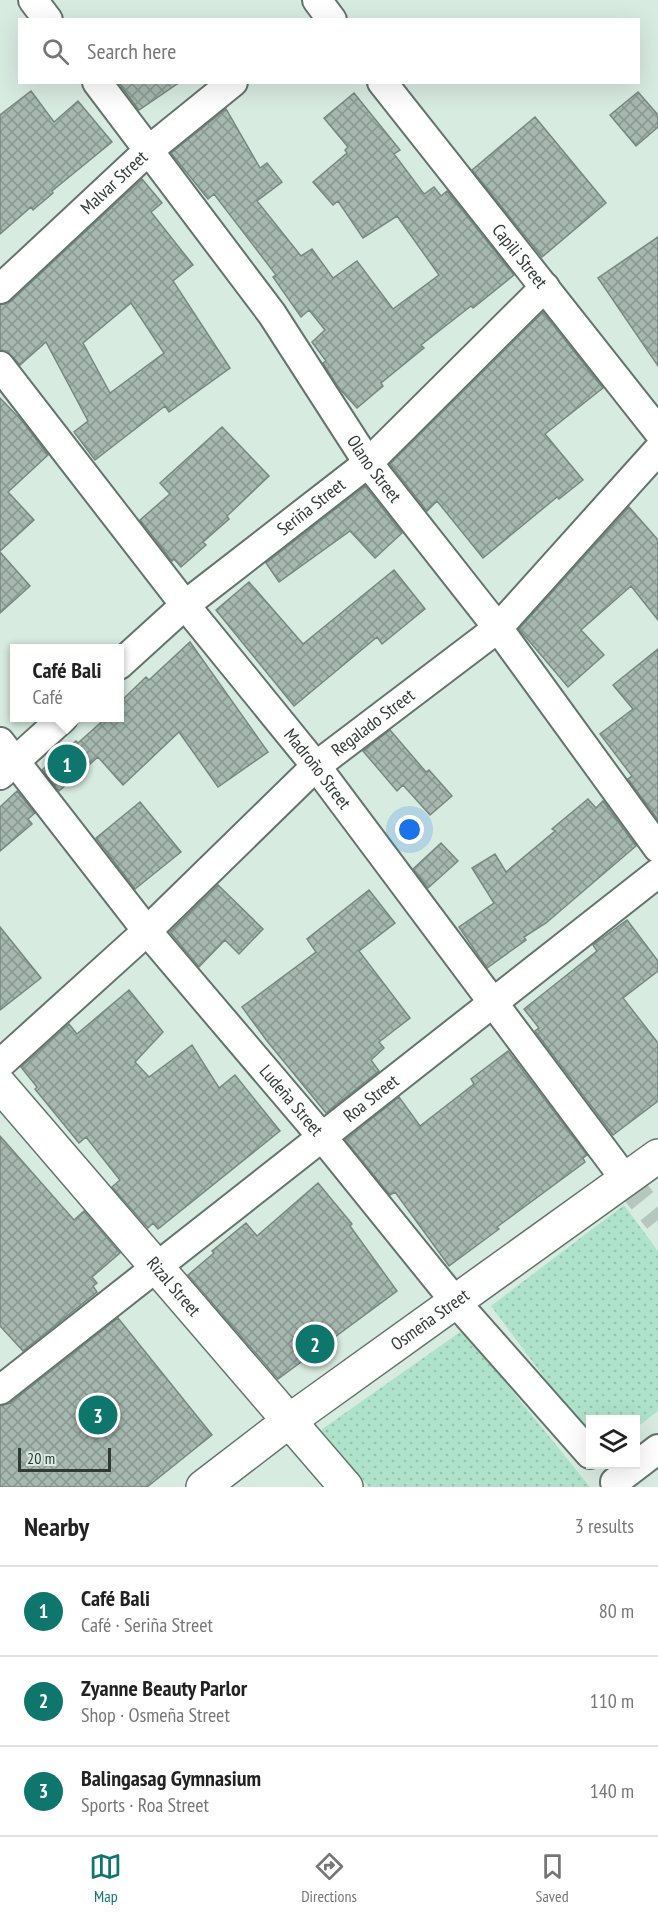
<!DOCTYPE html>
<meta charset="utf-8">
<style>
body{margin:0;font-family:"PT Sans Narrow",sans-serif;background:#f2f2f2;color:#222}
.controls{position:absolute;right:18px;bottom:18px;display:grid;overflow:hidden;border-radius:0px;box-shadow:0 6px 24px #0002}
.controls button{width:54px;height:54px;display:grid;place-items:center;padding:0;border:0;border-bottom:2px solid #e0e0e0;background:#fff;color:#222;font:30px sans-serif}
.scale{position:absolute;left:18px;bottom:15px;width:93px;box-sizing:border-box;padding-left:6px;border:3px solid #313935;border-top:0;font-size:16px;line-height:21px;white-space:nowrap;color:#313935;-webkit-text-stroke:4px #d8ebe1;paint-order:stroke}
.you{position:absolute;left:410px;top:830px;width:21px;height:21px;margin:-15px;border:4px solid #fff;border-radius:50%;background:#1a73e8;box-shadow:0 0 0 9px #1a73e833}
.badge{display:grid;place-items:center;width:39px;height:39px;border-radius:50%;background:#0f766e;color:#fff;font-size:20px;font-weight:700}
.pin{position:absolute;translate:-50% -50%;border:3px solid #fff;box-shadow:0 2px 6px #0006}
.popup{position:absolute;left:10px;top:644px;width:114px;height:78px;box-sizing:border-box;display:grid;place-content:center;border-radius:0px;background:#fff;filter:drop-shadow(0 2px 4px #0005);font-size:20px;white-space:nowrap;color:#767676}
.popup b{font-size:22px;color:#222}
.popup::after{content:'';position:absolute;left:50%;top:100%;margin-left:-12px;border:12px solid transparent;border-top-color:#fff}
.list{margin:0;padding:0;list-style:none}
h2{display:flex;justify-content:space-between;align-items:center;height:78px;margin:0;padding:0 24px;font-size:26px}
h2 small{font-size:20px;font-weight:400;color:#767676}
.list li{display:grid;grid-template-columns:39px 1fr auto;gap:18px;align-items:center;box-sizing:border-box;height:90px;padding:0 24px;border-top:2px solid #e0e0e0}
.list b{display:block;font-size:22px;white-space:nowrap}
.list p{margin:0;font-size:20px;white-space:nowrap;color:#767676}
.list em{font-size:20px;font-style:normal;color:#767676}
.icon{flex:none;width:33px;height:33px;fill:none;stroke:currentColor;stroke-width:2;stroke-linecap:round;stroke-linejoin:round}
.map{position:relative;flex:none;width:658px;height:1487px;overflow:hidden}
.search{position:absolute;background:#fff;box-shadow:0 6px 24px #0002;left:18px;right:18px;top:18px;height:66px;display:flex;align-items:center;gap:15px;box-sizing:border-box;padding:0 21px;border-radius:0px;color:#767676;font-size:22px}
.sheet{height:348px;background:#fff}
nav{display:flex;justify-content:space-around;align-items:center;box-sizing:border-box;height:84px;border-top:2px solid #e0e0e0;background:#fff;font-size:16px;color:#767676}
nav a{display:grid;justify-items:center;gap:3px}
nav .on{color:#0f766e}
.map>svg:first-child{display:block}
</style>
<div class="map">
<svg width="658" height="1487" viewBox="0 0 658 1487">
<defs>
<pattern id="park-dots" width="8" height="8" patternUnits="userSpaceOnUse" patternTransform="scale(1.5)"><rect width="8" height="8" fill="#afe2ca"/><path d="M2 2h.1M6 6h.1" fill="none" stroke="#97c3ae" stroke-width="1.8" stroke-linecap="round"/></pattern>
<pattern id="building-cross-hatch" width="8" height="8" patternUnits="userSpaceOnUse" patternTransform="scale(1.5)"><rect width="8" height="8" fill="#a6b8af"/><path d="M0 0l8 8M0 8l8-8" fill="none" stroke="#88978f"/></pattern>
</defs>
<rect width="100%" height="100%" fill="#d8ebe1"/>
<path fill="url(#park-dots)" d="M624 1205 658 1251V1411L636 1428V1420H590V1439L491 1306Z
M463 1330 590 1487H369L321 1430Z"/>
<path fill="url(#building-cross-hatch)" stroke="#778880" stroke-width="1.5" fill-rule="evenodd" d="M118 82H180L139 110Z
M31 91 54 122 78 101 112 142 52 191 53 193 33 210 31 207 0 234V115Z
M638 92 658 115V127L636 146 610 115Z
M354 93 400 150 394 154 424 194 434 187 441 196 447 191 514 275 473 308 471 306 421 345 424 348 381 383 383 386 357 408 338 387 323 363 326 361 312 342 325 330 309 310 301 317 273 277 276 275 214 194 208 199 171 153 226 109 260 168 267 163 282 182 257 201 301 256 312 249 333 278 357 261 393 309 439 275 397 216 363 238 338 201 333 205 313 182 347 153 345 150 348 147 324 118Z
M535 117 606 203 542 257 472 170Z
M142 179 162 203 151 212 193 265 173 281 230 368 169 412 165 406 95 460 74 432 88 421 46 342 20 365 7 351 0 350V305L11 301ZM131 303 164 353 110 393 83 343Z
M658 237V366L598 278Z
M543 312 603 388 545 434 583 480 559 499 557 497 483 558 437 501 427 511 390 464Z
M0 398 23 422 48 455 8 492 34 520 0 551Z
M222 427 269 476 227 516 229 519 203 542 206 545 181 567 174 559 172 561 140 520 170 494 160 483Z
M365 486 402 533 375 558 350 531 279 582 266 563Z
M629 507 658 540V620L631 586 581 630 604 655 568 687 519 629Z
M0 552 30 586 0 613Z
M394 570 425 609 382 644 377 637 294 706 216 610 249 582 303 644Z
M190 642 268 752 218 787 179 732 123 785 98 757 59 791 42 770 76 741 78 743 107 717H120V702L146 677 149 680Z
M658 649V820L628 779 632 776 600 734 633 709 613 685Z
M390 730 426 772 429 770 452 796 430 815 403 785 397 791 363 751Z
M17 791 35 813 28 819 32 824 0 851V807Z
M588 799 596 808 603 801 636 846 546 923 524 937 526 940 487 968 459 927 494 903 472 868 495 854 506 872 555 831 552 829Z
M140 802 181 852 135 889 96 838Z
M441 843 458 861 428 888 413 869Z
M218 885 263 929 239 954 225 940 199 967 170 932Z
M369 890 395 923 359 951 410 1018 379 1042 384 1048 371 1060 379 1071 326 1113 267 1041 242 1007 316 952 307 939Z
M627 920 658 961V971L623 998 658 1043V1101L613 1135 535 1031 539 1028 524 1009 597 951 593 945Z
M0 927 41 978 0 1010Z
M129 990 163 1032 135 1062 149 1077 192 1045 219 1088 235 1075 280 1131 158 1229 153 1223 148 1228 112 1187 120 1180 86 1137 79 1143 35 1089 37 1087 21 1067 69 1024 77 1034Z
M508 1051 587 1155 583 1158 585 1162 497 1227 499 1229 449 1266 395 1192 390 1195 345 1140 399 1097 420 1126 474 1084 471 1079Z
M0 1136 74 1220 84 1211 120 1253 92 1277 97 1283 93 1286 97 1292 23 1351 0 1326Z
M318 1183 352 1224 350 1226 397 1291 278 1379 188 1275 214 1253 212 1251 246 1223 257 1236Z
M118 1318 212 1435 147 1487H0V1406L10 1403Z"/>
<g fill="none" stroke-linecap="round" stroke-linejoin="round">
<path stroke="#b7c7bf" stroke-width="28" stroke-dasharray="28 14" stroke-linecap="butt" d="M625 1179 658 1220"/>
<defs>
<g id="minor">
<path d="M33 0 48 20"/>
<path d="M317 0 332 20"/>
<path id="s1" d="M97 82 272 314 368 463 498 628 658 848"/>
<path id="s2" d="M382 82 658 431"/>
<path id="s3" d="M0 289 149 150 233 82"/>
<path id="s4" d="M0 366 185 605 316 766 625 1179"/>
<path id="s5" d="M119 665 185 605 368 463 545 287"/>
<path id="s6" d="M0 742 147 931 323 1138 454 1300 590 1454"/>
<path d="M0 775 63 718"/>
<path id="s7" d="M0 1064 147 931 316 766 498 628 658 450"/>
<path id="s8" d="M0 1390 658 873"/>
<path d="M615 1482 658 1449"/>
</g>
<g id="tertiary">
<path id="s9" d="M0 1085 346 1487"/>
</g>
<g id="secondary">
<path id="s10" d="M203 1487 289 1421 658 1156"/>
</g>
</defs>
<use href="#minor" stroke="#63746c" stroke-width="32"/>
<use href="#tertiary" stroke="#63746c" stroke-width="36"/>
<use href="#secondary" stroke="#63746c" stroke-width="36"/>
<use href="#minor" stroke="#fff" stroke-width="28"/>
<use href="#tertiary" stroke="#fff" stroke-width="33"/>
<use href="#secondary" stroke="#fff" stroke-width="33"/>
</g>
<g text-anchor="middle" stroke-width="6" stroke-linejoin="round" paint-order="stroke">
<g font-size="18" fill="#313935" stroke="#d8ebe1">
<text dy="6" stroke="none"><textPath href="#s3" startOffset="156">Malvar Street</textPath></text>
<text dy="6" stroke="none"><textPath href="#s2" startOffset="222">Capili Street</textPath></text>
<text dy="6" stroke="none"><textPath href="#s1" startOffset="476">Olano Street</textPath></text>
<text dy="6" stroke="none"><textPath href="#s5" startOffset="249">Seriña Street</textPath></text>
<text dy="6" stroke="none"><textPath href="#s7" startOffset="506">Regalado Street</textPath></text>
<text dy="6" stroke="none"><textPath href="#s4" startOffset="513">Madroño Street</textPath></text>
<text dy="6" stroke="none"><textPath href="#s8" startOffset="472">Roa Street</textPath></text>
<text dy="6" stroke="none"><textPath href="#s6" startOffset="462">Ludeña Street</textPath></text>
<text dy="6" stroke="none"><textPath href="#s9" startOffset="266">Rizal Street</textPath></text>
<text dy="6" stroke="none"><textPath href="#s10" startOffset="282">Osmeña Street</textPath></text>
</g>
</g>
</svg>
<div class="controls">
<button><svg class="icon" aria-label="layers" viewBox="0 0 24 24"><path d="M12 4l9 5-9 5-9-5zM3 14l9 5 9-5"/></svg></button>
</div>
<div class="scale">20 m</div>
<div class="you"></div>
<div class="pin badge" style="left:67px;top:764px">1</div>
<div class="popup"><b>Café Bali</b>Café</div>
<div class="pin badge" style="left:315px;top:1344px">2</div>
<div class="pin badge" style="left:98px;top:1415px">3</div>
<div class="search"><svg class="icon" aria-label="search" viewBox="0 0 24 24"><circle cx="10" cy="10" r="6"/><path d="M15 15l6 6"/></svg>Search here</div>
</div>
<section class="sheet">
<h2>Nearby<small>3 results</small></h2>
<ul class="list">
<li><span class="badge">1</span><div><b>Café Bali</b><p>Café · Seriña Street</p></div><em>80 m</em></li>
<li><span class="badge">2</span><div><b>Zyanne Beauty Parlor</b><p>Shop · Osmeña Street</p></div><em>110 m</em></li>
<li><span class="badge">3</span><div><b>Balingasag Gymnasium</b><p>Sports · Roa Street</p></div><em>140 m</em></li>
</ul>
</section>
<nav>
<a class="on"><svg class="icon" aria-label="map" viewBox="0 0 24 24"><path d="M3 6l6-2 6 2 6-2v14l-6 2-6-2-6 2zM9 4v14M15 6v14"/></svg>Map</a>
<a><svg class="icon" aria-label="directions" viewBox="0 0 24 24"><path d="M12 3l9 9-9 9-9-9zM9 14v-3h6M13 9l2 2-2 2"/></svg>Directions</a>
<a><svg class="icon" aria-label="saved" viewBox="0 0 24 24"><path d="M7 4h10v16l-5-4-5 4z"/></svg>Saved</a>
</nav>
